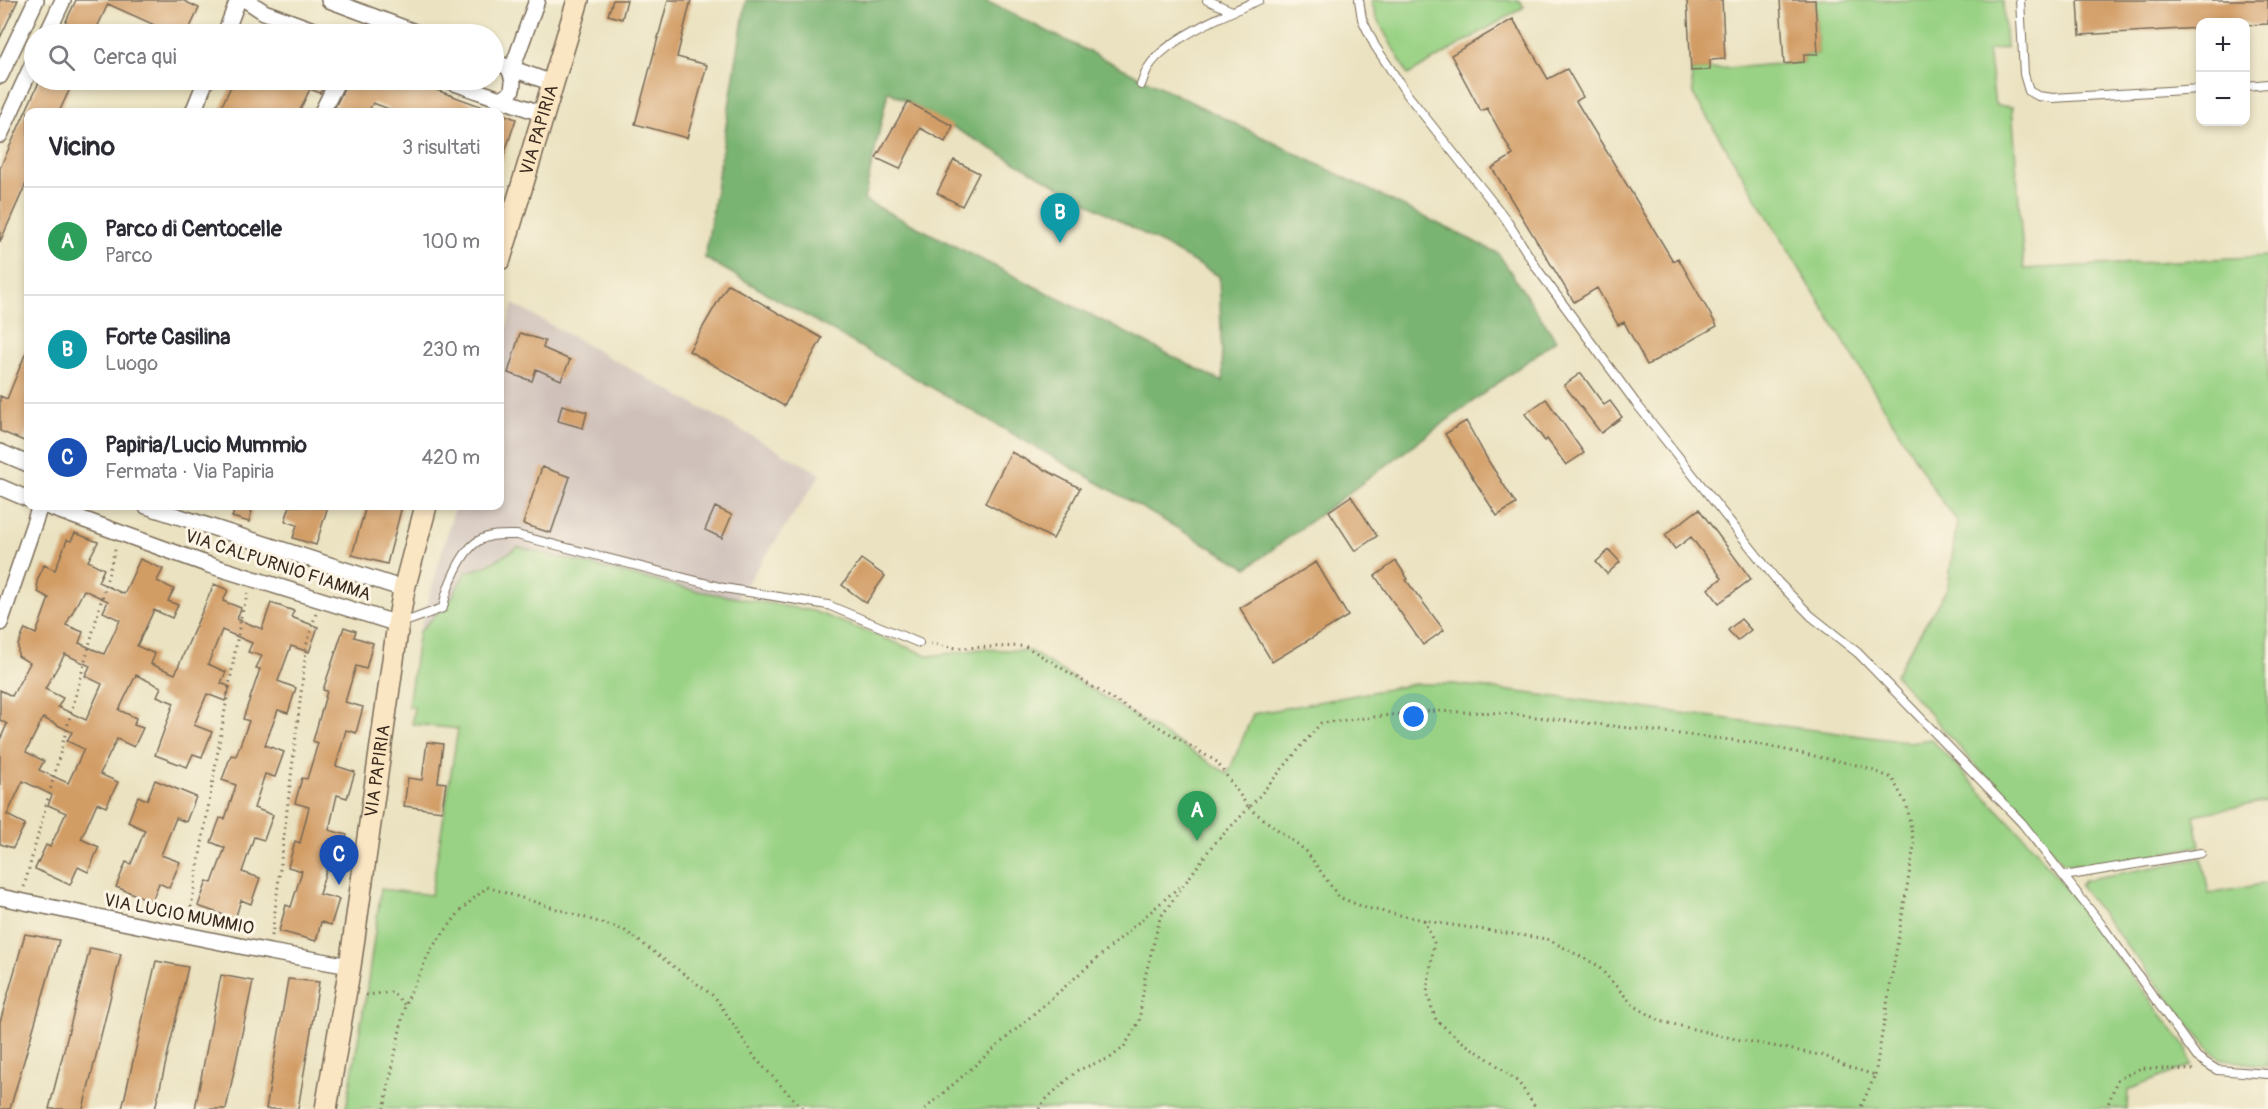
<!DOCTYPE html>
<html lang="it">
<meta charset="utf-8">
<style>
body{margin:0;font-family:Pangolin,sans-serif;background:#f2f2f3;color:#2b2b33}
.controls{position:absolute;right:18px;top:18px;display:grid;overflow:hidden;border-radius:12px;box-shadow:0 3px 9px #0003}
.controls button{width:54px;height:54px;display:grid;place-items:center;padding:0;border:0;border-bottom:2px solid #e1e1e2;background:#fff;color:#2b2b33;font:30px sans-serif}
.you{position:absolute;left:1414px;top:717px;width:21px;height:21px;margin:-15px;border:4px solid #fff;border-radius:50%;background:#1a73e8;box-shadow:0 0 0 9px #1a73e833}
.badge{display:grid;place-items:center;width:39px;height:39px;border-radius:50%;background:#7c3aed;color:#fff;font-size:20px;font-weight:700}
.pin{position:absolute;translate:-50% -50px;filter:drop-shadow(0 2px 3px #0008)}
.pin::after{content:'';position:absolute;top:32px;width:21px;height:18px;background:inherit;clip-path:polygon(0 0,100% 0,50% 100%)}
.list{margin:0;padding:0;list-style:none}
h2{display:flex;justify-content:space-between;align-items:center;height:78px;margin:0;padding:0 24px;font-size:26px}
h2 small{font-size:20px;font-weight:400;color:#7c7c81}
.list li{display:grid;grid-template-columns:39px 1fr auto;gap:18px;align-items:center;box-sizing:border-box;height:108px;padding:0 24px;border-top:2px solid #e1e1e2}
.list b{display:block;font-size:22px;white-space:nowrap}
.list p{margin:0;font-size:20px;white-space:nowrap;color:#7c7c81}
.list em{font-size:20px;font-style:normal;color:#7c7c81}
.icon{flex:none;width:33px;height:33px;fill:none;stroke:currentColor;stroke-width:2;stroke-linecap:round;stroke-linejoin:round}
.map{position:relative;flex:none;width:2268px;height:1109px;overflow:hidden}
.search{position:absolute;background:#fff;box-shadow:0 3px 9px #0003;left:24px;top:24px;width:480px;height:66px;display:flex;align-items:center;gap:15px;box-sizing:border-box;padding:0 21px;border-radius:33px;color:#7c7c81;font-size:22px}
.panel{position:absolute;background:#fff;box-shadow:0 3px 9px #0003;left:24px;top:108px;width:480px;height:402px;border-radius:12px}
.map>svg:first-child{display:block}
</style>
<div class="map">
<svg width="2268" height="1109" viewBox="0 0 2268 1109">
<rect width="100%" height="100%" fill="#fcf5e5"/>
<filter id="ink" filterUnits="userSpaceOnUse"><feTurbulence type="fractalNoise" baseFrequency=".0167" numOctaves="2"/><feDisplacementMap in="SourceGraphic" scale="12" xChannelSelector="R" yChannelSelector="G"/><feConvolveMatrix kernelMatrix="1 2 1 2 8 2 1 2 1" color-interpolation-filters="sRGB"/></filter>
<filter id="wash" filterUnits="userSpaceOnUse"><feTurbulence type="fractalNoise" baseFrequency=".008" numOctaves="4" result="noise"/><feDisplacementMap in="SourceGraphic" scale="24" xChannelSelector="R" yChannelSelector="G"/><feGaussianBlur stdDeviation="1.35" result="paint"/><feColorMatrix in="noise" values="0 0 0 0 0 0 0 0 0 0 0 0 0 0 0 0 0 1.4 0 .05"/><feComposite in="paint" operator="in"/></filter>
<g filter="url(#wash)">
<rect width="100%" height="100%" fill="#eae2c0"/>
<path fill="#cfc1ba" d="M513 304 821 474 737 598 692 590 518 547 488 565 465 573 451 599 419 632 455 506H500V352Z"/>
<path fill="#99d284" stroke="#6a7e51" stroke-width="1.5" d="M1371 0H1519L1524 7 1408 75 1376 17Z
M1815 0H2003L2006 48 1988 50 1995 105 2012 107 2024 269 2268 256V801L2194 815 2200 846 2092 867 2063 863 1895 675 1948 587 1957 521 1935 491 1693 94 1691 71 1804 62V54H1818Z
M518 547 692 590 813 611 930 656 980 649 1030 651 1228 774 1253 714 1415 684H1454L1909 742 1931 739 2036 850 2186 1047 2192 1065 2128 1090 2127 1109H346L366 995 381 889 431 895 458 729 412 724 414 707 408 706 419 632 451 599 465 573 488 565Z
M2202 858 2209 894 2268 883V1066H2262L2219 1058 2191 1027 2080 886 2084 880Z"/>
<path fill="#7ab472" stroke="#5a6f48" stroke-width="1.5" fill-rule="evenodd" d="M746 0H984L1498 253 1556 340 1247 568 705 258ZM888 91 1219 276 1223 382 864 200Z"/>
<g id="blocks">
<path fill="#d29c65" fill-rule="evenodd" d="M0 0H18L0 38Z
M76 0H182L199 8 187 34H153L157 26 108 4 94 34H60Z
M613 0H627L622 19 608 15Z
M668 0H691L677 57 707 65 687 138 635 124Z
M1687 0H1722L1725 59 1710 60V70L1691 71Z
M1780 0H1815L1818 54H1804V62L1784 64Z
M2078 0H2268V24L2246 25V22H2200V28L2080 35Z
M1513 19 1548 79 1567 69 1583 97 1576 101 1673 261 1678 258 1717 326 1647 365 1624 322 1618 325 1597 288 1574 302 1492 168 1513 155 1487 108 1481 111 1451 55Z
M40 80H74L59 112H28V179L0 242V168Z
M234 80H327L320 93 310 89 299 112H219Z
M348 80H409L494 111V112H397L373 103 368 112H333Z
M908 102 953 126 945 142 920 128 900 169 876 158Z
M500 113 516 119 502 161H500Z
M954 160 979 173 962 206 937 193Z
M728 284 822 338 784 406 689 351Z
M520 333 545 341 543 348 570 360 561 380 536 369 532 381 508 373Z
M28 347V428L24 441 0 431V396L7 399Z
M1581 373 1604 405 1610 401 1622 417 1601 433 1564 385Z
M1546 399 1584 453 1566 465 1547 439 1545 441 1525 414Z
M562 405 587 412 583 428 558 421Z
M1466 421 1489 462 1516 504 1497 516 1445 434Z
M1011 452 1080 488 1053 539 985 503Z
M542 467 570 477 551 533 523 524Z
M1351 496 1377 536 1355 551 1329 511Z
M236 506H253L249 522 232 517Z
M290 506H328L316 545 293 538 297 525 285 521Z
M366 506H402L387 564 352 555Z
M715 507 732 515 722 538 705 530Z
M1699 509 1751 579 1719 603 1708 589 1722 578 1691 537 1675 549 1665 535Z
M75 533 98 542 88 561 104 569 98 582 124 594 140 559 163 569 157 581 174 589 168 601 178 605 172 618 154 610 137 646 155 654 151 664 175 674 214 584 228 590 223 601 241 608 237 619 262 629 271 603 294 611 291 617 318 627 309 652 291 646 278 681 296 688 288 713 278 710 265 745 284 752 275 777 265 774 254 808 273 815 264 840 254 837 242 872 260 878 251 904 241 900 235 919 198 906 207 881 212 883 225 848 211 842 220 818 225 819 236 785 222 780 231 755 236 756 249 721 243 719 260 669 256 668 262 656 248 652 252 643 222 630 208 664 226 672 221 683 230 687 225 701 207 694 194 725 212 732 202 757 193 754 187 767 155 755 174 703 157 696 161 687 136 675 119 710 136 718 134 725 143 728 134 747 117 739 100 774 118 782 106 807 97 803 81 839 99 847 88 872 78 867 70 885 35 869 46 845 50 847 66 813 48 805 52 795 23 781 7 815 25 824 13 848 0 844V740L7 724 0 720V690L12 696 30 663 18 656V645L25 629 36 634 49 598 38 592 37 581 44 565 55 570 67 540 71 541ZM84 590 108 601 103 612 120 620 104 654 79 643 83 632 66 625ZM65 654 90 666 85 676 102 684 86 720 58 707 63 698 45 689ZM43 718 72 732 67 741 84 749 68 783 39 770 44 761 26 752Z
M1609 550 1620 562 1607 574 1596 562Z
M861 559 885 576 866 603 842 585Z
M1396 561 1408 579 1406 580 1444 630 1423 645 1375 576Z
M1316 562 1348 616 1272 662 1240 608Z
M1741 619 1751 630 1737 641 1728 630Z
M344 627 356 631 354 637 373 643 366 669 356 666 345 702 363 707 356 733 346 730 336 766 355 772 347 798 337 795 329 830 347 835 340 861 330 858 319 894 339 899 331 925 321 922 316 941 279 931 286 905 291 907 302 871 288 867 295 841 300 843 309 807 295 803 302 778 307 779 318 743 313 741 327 691 323 690Z
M427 742 443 744 438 782 446 783 442 811 404 806 408 778 422 780Z
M155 780 196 797 186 822 176 818 161 855 180 862 169 888 159 883 152 901 116 887 126 862 131 864 145 830 128 822 138 796 147 800Z
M25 934 59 940 10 1109H0V1022Z
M90 948 121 954 83 1109H49Z
M156 961 188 967 155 1109H122Z
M221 975 253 981 226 1109H195Z
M288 979 319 982 298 1109H266Z"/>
</g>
</g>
<g filter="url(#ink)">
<use href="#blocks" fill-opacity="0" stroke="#786a57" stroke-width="1.5"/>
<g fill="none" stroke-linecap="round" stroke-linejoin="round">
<defs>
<path id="lane" d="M1207 0 1232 11
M1359 0 1362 19 1375 46 1407 94 1505 218 1538 270 1635 402 1778 582 1811 616 1858 653 2022 823 2101 924 2197 1057 2217 1070 2268 1074
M2020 0 2024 74 2029 91 2038 96 2053 98 2200 89
M1141 85C1143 80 1145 73 1148 68 1165 39 1228 13 1259 0
M2246 86 2268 84
M402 623 443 608C446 589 461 550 480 540 491 534 505 535 517 535L724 588 828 605 919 643
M2064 876 2201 853"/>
<path id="street" d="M246 0 264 12 324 34
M329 0 420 34
M47 34 63 0
M225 34 238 0
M494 62 552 83
M512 69 537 0
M0 76 36 0
M446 80 543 114
M498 99 508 96C516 87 513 77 508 67
M193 112 206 80
M322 112 338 80
M0 135 34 61
M0 452 28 464
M0 487 28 499
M46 506 209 565 398 624
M146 506 404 589
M0 623 40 506
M0 897 270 952 350 966"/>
<g id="secondary">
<path id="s1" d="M500 259 578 0"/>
<path id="s2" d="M326 1109 350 966 398 624 404 589 426 506"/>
</g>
</defs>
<use href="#lane" stroke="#786a57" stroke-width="10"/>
<use href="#street" stroke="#786a57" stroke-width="18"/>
<use href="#secondary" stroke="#786a57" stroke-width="24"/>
<path stroke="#786a57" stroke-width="3" stroke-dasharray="1.5 4.5" stroke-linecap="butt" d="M930 644 957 648 1025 646 1217 762 1249 808 1321 723 1425 711 1502 713 1748 742 1861 766 1892 778 1907 806 1914 846 1875 1075
M24 887 116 546
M189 919 241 617 248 592
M1424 920 1434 943 1427 993 1436 1020 1465 1044 1493 1062 1519 1083 1537 1109
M272 936 307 643 316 613
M366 995 392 992 405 1005
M384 1109 405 1005 431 949 462 909 487 887 624 930 715 997 756 1059 803 1109
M925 1109 1180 886
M1039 1109 1044 1101 1078 1070 1110 1058 1124 1047 1139 1022 1145 977 1160 918 1212 846 1249 808 1306 851 1339 897 1366 908 1438 923 1547 939 1597 965 1633 1005 1660 1021 1731 1038 1825 1056 1848 1067 1875 1075 1860 1109
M2109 1109V1102L2117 1080 2141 1068 2196 1070"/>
<use href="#lane" stroke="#fff" stroke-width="8"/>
<use href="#street" stroke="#fff" stroke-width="15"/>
<use href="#secondary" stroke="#fbe6c4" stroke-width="21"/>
</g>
</g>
<g text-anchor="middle" stroke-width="6" stroke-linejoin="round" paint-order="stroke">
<g font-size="18" fill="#3b2a1e" stroke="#fcf5e5">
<text dy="6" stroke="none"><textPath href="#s1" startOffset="135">VIA PAPIRIA</textPath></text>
<text transform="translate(278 565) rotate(18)" y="6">VIA CALPURNIO FIAMMA</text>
<text dy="6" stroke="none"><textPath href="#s2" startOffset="342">VIA PAPIRIA</textPath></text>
<text transform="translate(179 914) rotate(11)" y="6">VIA LUCIO MUMMIO</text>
</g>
</g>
</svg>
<div class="controls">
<button>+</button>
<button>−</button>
</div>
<div class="you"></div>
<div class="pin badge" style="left:1197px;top:841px;background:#2e9e5b">A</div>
<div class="pin badge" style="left:1060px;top:243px;background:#0f9aa8">B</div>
<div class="pin badge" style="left:339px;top:885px;background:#1a4fb4">C</div>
<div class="search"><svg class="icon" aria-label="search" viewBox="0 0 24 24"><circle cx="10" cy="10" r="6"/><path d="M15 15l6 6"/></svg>Cerca qui</div>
<section class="panel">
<h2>Vicino<small>3 risultati</small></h2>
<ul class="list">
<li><span class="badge" style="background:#2e9e5b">A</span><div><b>Parco di Centocelle</b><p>Parco</p></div><em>100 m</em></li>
<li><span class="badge" style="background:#0f9aa8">B</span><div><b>Forte Casilina</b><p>Luogo</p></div><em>230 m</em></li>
<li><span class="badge" style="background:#1a4fb4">C</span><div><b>Papiria/Lucio Mummio</b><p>Fermata · Via Papiria</p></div><em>420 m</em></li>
</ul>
</section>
</div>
